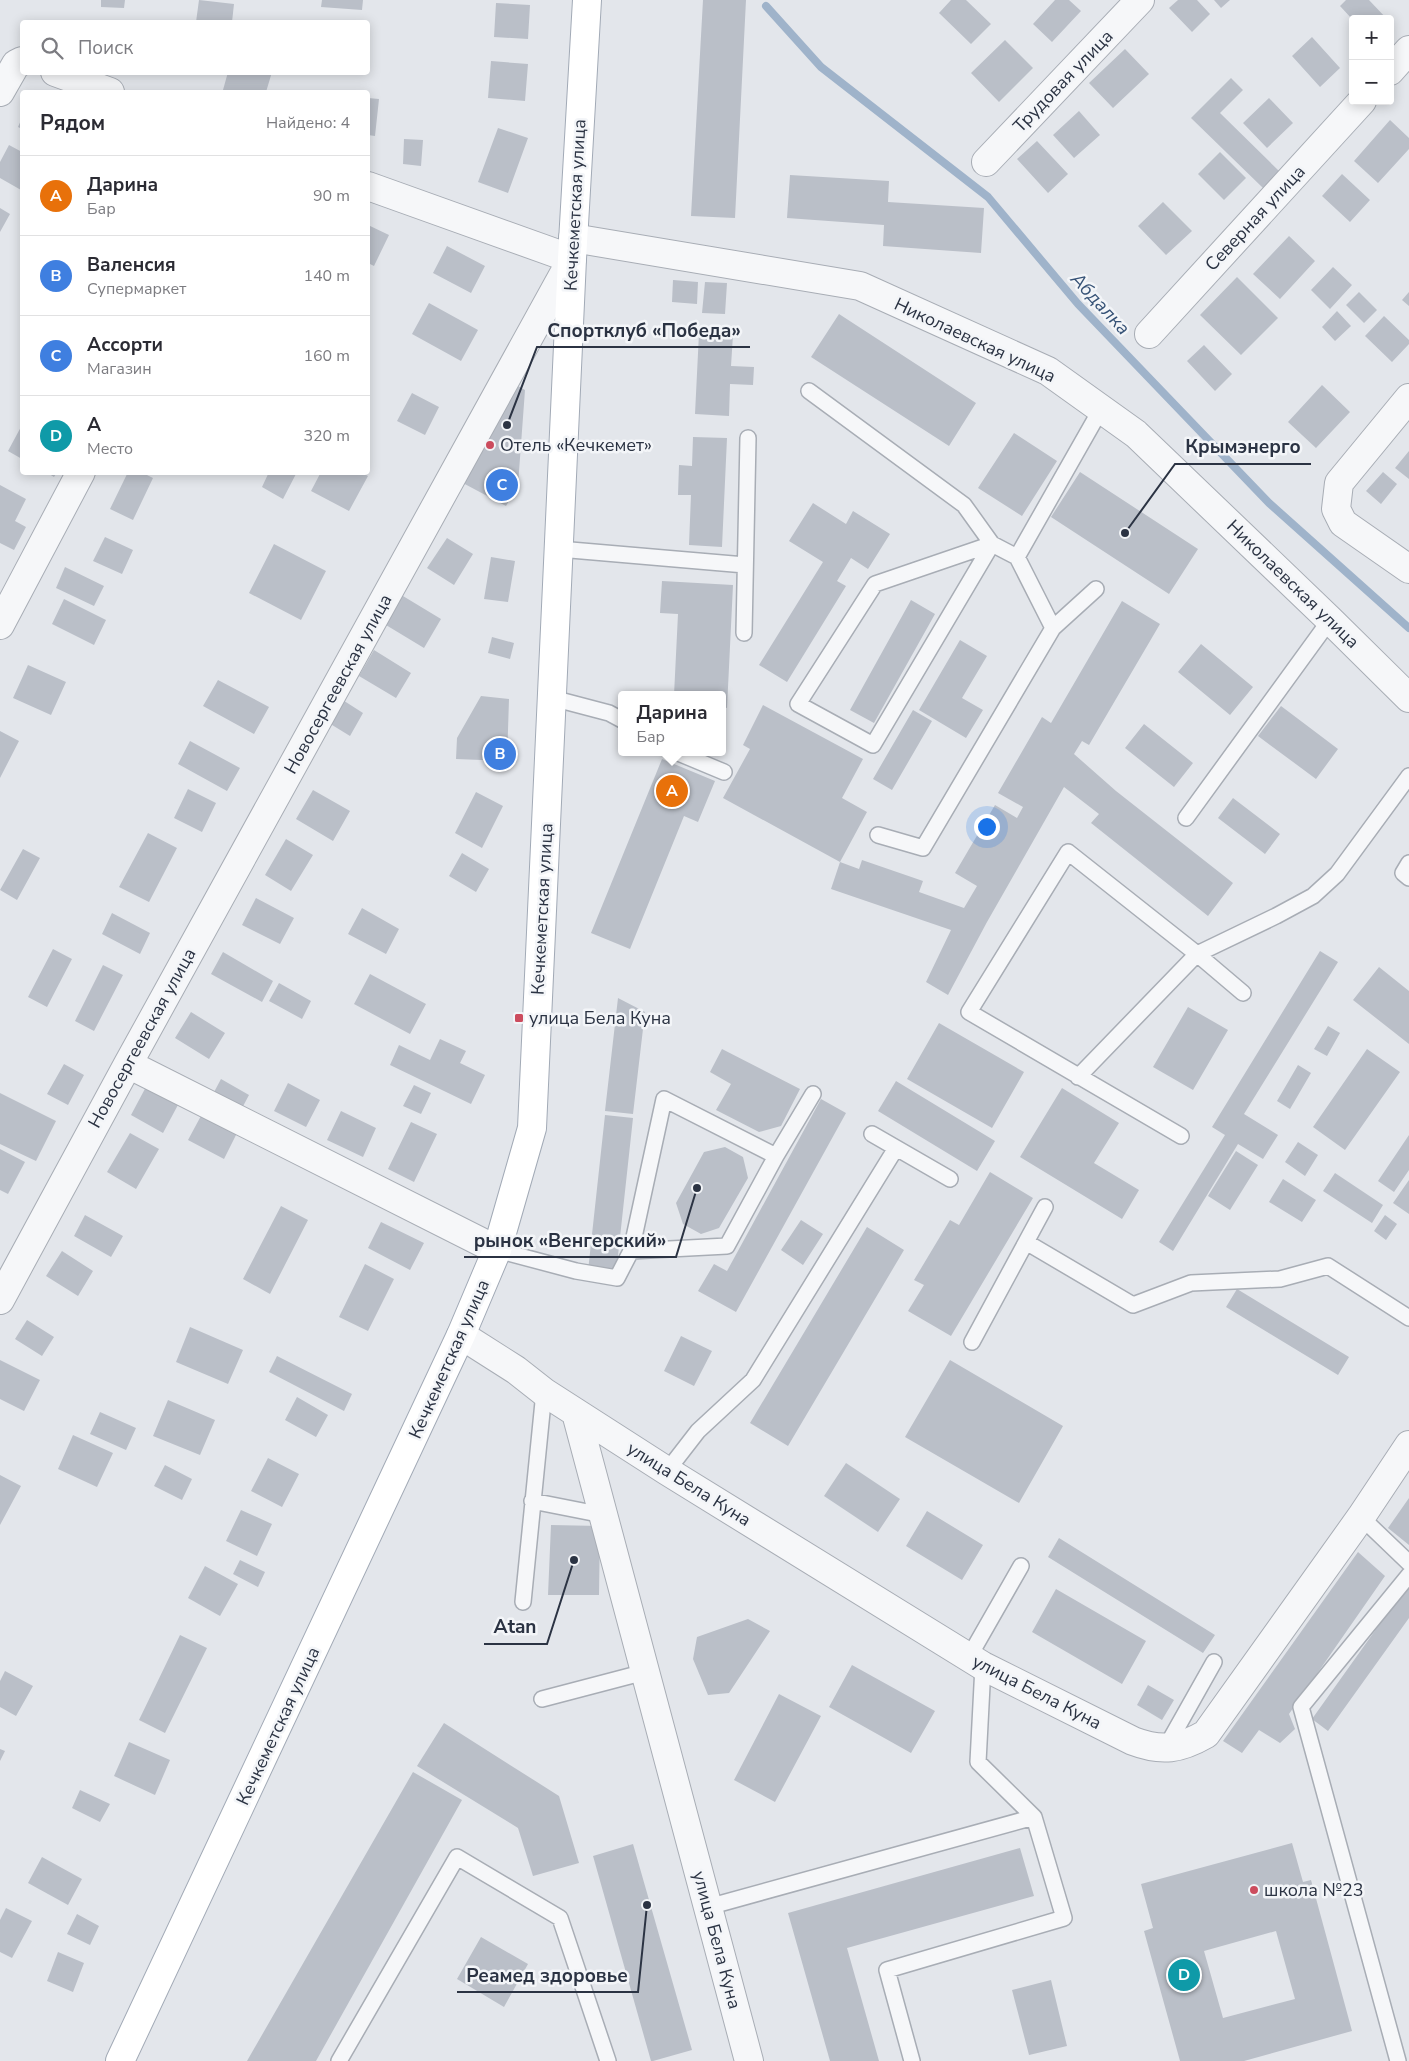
<!DOCTYPE html>
<html lang="ru">
<meta charset="utf-8">
<style>
body{margin:0;font-family:"Nunito Sans",sans-serif;background:#f2f2f3;color:#2b2b33}
.controls{position:absolute;right:15px;top:15px;display:grid;overflow:hidden;border-radius:5px;box-shadow:0 2px 12px #0003}
.controls button{width:45px;height:45px;display:grid;place-items:center;padding:0;border:0;border-bottom:1px solid #e1e1e2;background:#fff;color:#2b2b33;font:25px sans-serif}
.you{position:absolute;left:986px;top:826px;width:18px;height:18px;margin:-12px;border:4px solid #fff;border-radius:50%;background:#1a73e8;box-shadow:0 0 0 8px #1a73e833}
.badge{display:grid;place-items:center;width:32px;height:32px;border-radius:50%;background:#2563eb;color:#fff;font-size:16px;font-weight:700}
.pin{position:absolute;translate:-50% -50%;border:2px solid #fff;box-shadow:0 1px 5px #0006}
.popup{position:absolute;left:618px;top:691px;width:108px;height:65px;box-sizing:border-box;display:grid;place-content:center;border-radius:5px;background:#fff;filter:drop-shadow(0 1px 4px #0005);font-size:16px;white-space:nowrap;color:#7c7c81}
.popup b{font-size:19px;color:#2b2b33}
.popup::after{content:'';position:absolute;left:50%;top:100%;margin-left:-10px;border:10px solid transparent;border-top-color:#fff}
.list{margin:0;padding:0;list-style:none}
h2{display:flex;justify-content:space-between;align-items:center;height:65px;margin:0;padding:0 20px;font-size:21px}
h2 small{font-size:16px;font-weight:400;color:#7c7c81}
.list li{display:grid;grid-template-columns:32px 1fr auto;gap:15px;align-items:center;box-sizing:border-box;height:80px;padding:0 20px;border-top:1px solid #e1e1e2}
.list b{display:block;font-size:19px;white-space:nowrap}
.list p{margin:0;font-size:16px;white-space:nowrap;color:#7c7c81}
.list em{font-size:16px;font-style:normal;color:#7c7c81}
.icon{flex:none;width:28px;height:28px;fill:none;stroke:currentColor;stroke-width:2;stroke-linecap:round;stroke-linejoin:round}
.map{position:relative;flex:none;width:1409px;height:2061px;overflow:hidden}
.search{position:absolute;background:#fff;box-shadow:0 2px 12px #0003;left:20px;top:20px;width:350px;height:55px;display:flex;align-items:center;gap:12px;box-sizing:border-box;padding:0 18px;border-radius:5px;color:#7c7c81;font-size:19px}
.panel{position:absolute;background:#fff;box-shadow:0 2px 12px #0003;left:20px;top:90px;width:350px;height:385px;border-radius:5px}
.map>svg:first-child{display:block}
</style>
<div class="map">
<svg width="1409" height="2061" viewBox="0 0 1409 2061">
<rect width="100%" height="100%" fill="#e3e6eb"/>
<g fill="none" stroke-linecap="round" stroke-linejoin="round">
<path stroke="#9fb3ca" stroke-width="8" d="M766 6 821 67 988 197 1078 304 1269 503 1409 628"/>
</g>
<path fill="#babfc8" fill-rule="evenodd" d="M101 0H125L124 8 101 7Z
M199 0 234 4 232 22H196Z
M322 0H363L362 10 321 7Z
M703 0H746L735 218 691 216Z
M951 0H966L991 24 971 44 939 13Z
M1055 0H1069L1081 11 1052 42 1033 24Z
M1178 0H1197L1210 14 1192 32 1169 8Z
M1214 0H1230L1221 8Z
M1346 0H1369L1387 19H1352L1340 6Z
M496 3 530 5 528 39 494 37Z
M1312 37 1340 68 1320 87 1292 56Z
M1005 40 1033 68 999 102 971 73Z
M1125 49 1149 74 1113 108 1089 83Z
M491 61 528 64 525 101 488 98Z
M228 72H272L266 92H230L223 90Z
M1231 78 1243 90 1220 113 1279 171 1263 188 1191 118Z
M368 98 379 99 375 136 368 135Z
M1269 98 1293 123 1267 148 1243 123Z
M1079 111 1100 135 1074 158 1053 135Z
M22 118V129L18 127Z
M1390 120 1409 138V149L1378 183 1354 161Z
M498 128 528 138 508 193 478 182Z
M404 139 423 140 421 166 403 164Z
M1037 141 1068 174 1048 193 1017 159Z
M9 145 22 152 21 190 0 178V162Z
M1220 152 1246 178 1224 200 1198 174Z
M1342 174 1370 200 1350 222 1322 196Z
M790 175 889 181 888 202 984 208 981 253 883 246 884 225 787 218Z
M1163 202 1192 231 1166 255 1138 226Z
M0 208 10 214 0 232Z
M368 225 389 235 374 266 368 263Z
M1289 236 1315 261 1280 299 1253 274Z
M447 246 485 266 471 293 433 273Z
M1333 267 1352 285 1330 309 1311 290Z
M1237 277 1278 318 1241 355 1200 315Z
M673 280 698 282 697 304 672 302Z
M705 282 727 283 725 314 702 313Z
M1359 292 1377 310 1364 323 1346 305Z
M1409 292V306L1402 300Z
M429 303 478 330 461 361 412 334Z
M1337 311 1351 326 1335 341 1322 327Z
M839 314 976 403 949 446 811 357Z
M1384 316 1409 340V344L1392 362 1365 336Z
M699 333 733 335 731 366 754 367 753 385 730 384 729 416 695 414Z
M1204 345 1232 374 1215 391 1187 361Z
M507 380 525 390 518 485 506 506 461 482Z
M1322 385 1350 412 1316 448 1288 422Z
M412 393 439 407 425 435 397 421Z
M22 425V459L8 451Z
M1014 433 1057 461 1022 516 978 488Z
M693 437 727 438 722 547 689 545 691 495H678L679 465 692 466Z
M1409 451V479L1395 468Z
M46 472H57L54 477Z
M128 472H141L153 478 133 520 110 509Z
M269 472H297L283 499 262 487Z
M321 472H361L368 476 349 511 311 491Z
M1080 472 1198 549 1169 594 1051 517Z
M1383 472 1397 484 1381 504 1366 491Z
M0 485 26 499 15 521 26 527 14 550 0 543Z
M813 503 846 524 853 511 890 534 868 569 851 558 837 581 846 586 787 682 759 665 823 562 789 541Z
M105 537 133 550 122 574 93 561Z
M447 538 473 554 454 585 427 568Z
M274 544 326 571 301 620 249 593Z
M491 557 515 561 508 602 484 599Z
M65 567 104 586 94 606 56 588Z
M662 581 733 585 727 708 722 707V695H674L678 614 660 613Z
M398 593 441 619 424 648 381 622Z
M64 599 106 620 94 645 52 624Z
M911 600 935 614 874 723 850 710Z
M1122 601 1160 624 1089 745 1082 741 1074 754 1116 791 1233 883 1208 916 1091 823 1099 814 1064 787 987 922 948 995 926 982 951 930 831 889 840 862 723 798 750 749 743 745 763 705 863 759 842 798 867 812 840 862 859 869 862 860 923 881 919 892 964 908 977 886 955 873 995 805 1017 818 1023 807 998 793 1042 717 1051 723Z
M492 637 514 643 510 659 488 653Z
M960 640 987 656 962 698 983 710 966 738 919 710Z
M1201 644 1253 687 1230 715 1178 672Z
M374 650 411 673 396 698 359 676Z
M28 665 66 682 51 715 13 698Z
M218 680 269 707 254 734 203 706Z
M481 696 509 699 507 761 456 759 457 738Z
M338 697 363 713 350 736 324 720Z
M1281 706 1338 749 1316 779 1258 736Z
M913 710 932 721 892 790 873 779Z
M1144 724 1193 763 1174 787 1125 748Z
M0 731 19 741 0 778Z
M190 741 240 768 227 791 178 764Z
M662 759 715 781 698 822 684 816 630 949 591 933Z
M188 789 216 803 202 832 174 818Z
M313 790 350 811 333 841 296 819Z
M476 792 503 806 482 848 455 833Z
M1233 798 1280 834 1265 854 1218 818Z
M148 833 177 848 149 902 119 887Z
M286 839 313 855 291 891 265 875Z
M23 849 40 858 17 900 0 890Z
M462 853 489 869 476 892 449 876Z
M256 898 294 918 280 944 242 925Z
M362 908 399 929 386 954 348 934Z
M112 913 150 933 140 954 102 934Z
M53 949 72 959 47 1007 28 997Z
M1320 951 1338 962 1244 1114 1278 1135 1263 1159 1238 1144 1173 1251 1159 1242 1225 1135 1212 1127Z
M223 952 273 981 262 1002 211 974Z
M103 965 123 975 94 1031 75 1021Z
M1379 967 1409 991V1044L1353 1000Z
M370 974 426 1004 410 1034 354 1004Z
M279 983 311 1001 302 1019 269 1001Z
M618 998 645 1012 633 1114 605 1111Z
M1188 1007 1228 1030 1193 1090 1153 1067Z
M191 1012 225 1033 209 1059 175 1038Z
M939 1023 1024 1072 992 1128 907 1079Z
M1328 1026 1340 1033 1327 1056 1314 1049Z
M440 1039 466 1051 460 1063 485 1075 471 1104 390 1065 399 1045 430 1060Z
M722 1049 800 1089 781 1126 759 1132 716 1110 731 1084 710 1072Z
M1367 1049 1400 1072 1345 1150 1313 1127Z
M64 1064 84 1075 68 1105 47 1094Z
M1298 1065 1311 1073 1290 1109 1277 1101Z
M221 1079 249 1095 241 1110 213 1094Z
M896 1081 995 1141 977 1171 878 1111Z
M288 1083 320 1100 306 1127 274 1111Z
M147 1085 179 1103 163 1133 131 1115Z
M414 1085 431 1093 421 1114 403 1106Z
M1062 1088 1119 1123 1094 1163 1139 1190 1122 1219 1020 1157Z
M0 1093 56 1121 36 1161 0 1144Z
M821 1099 846 1113 736 1312 698 1291 714 1264 727 1271Z
M341 1111 376 1128 363 1157 327 1140Z
M202 1114 237 1133 224 1159 188 1140Z
M605 1115 633 1118 616 1274 588 1271Z
M411 1122 437 1134 414 1182 388 1169Z
M130 1133 159 1149 136 1189 107 1172Z
M1409 1135V1170L1394 1192 1378 1181Z
M1298 1142 1318 1155 1305 1176 1285 1162Z
M725 1147 743 1157 748 1178 719 1228 701 1234 683 1224 676 1203 704 1152Z
M0 1149 25 1162 8 1194 0 1190Z
M1236 1151 1258 1165 1230 1210 1208 1196Z
M990 1172 1033 1198 951 1336 908 1311 924 1285 914 1280 950 1220 959 1225Z
M1335 1173 1383 1205 1372 1223 1323 1191Z
M1283 1179 1316 1200 1302 1222 1269 1202Z
M1409 1180V1214L1393 1203Z
M281 1206 308 1220 270 1294 243 1279Z
M85 1215 123 1236 111 1257 74 1236Z
M1385 1215 1397 1224 1386 1240 1374 1231Z
M801 1220 823 1234 803 1265 781 1250Z
M381 1222 424 1243 410 1270 368 1248Z
M867 1227 904 1250 788 1446 750 1423Z
M62 1251 93 1271 78 1296 46 1276Z
M365 1264 394 1279 368 1331 339 1317Z
M1237 1289 1349 1357 1338 1375 1226 1307Z
M27 1320 54 1337 42 1356 15 1339Z
M190 1327 243 1350 228 1384 176 1362Z
M681 1336 712 1351 694 1386 664 1371Z
M277 1356 352 1394 344 1411 269 1372Z
M0 1360 40 1380 24 1411 0 1399Z
M950 1360 1063 1426 1019 1503 905 1437Z
M297 1397 328 1415 316 1437 285 1420Z
M168 1400 215 1420 200 1455 153 1436Z
M100 1412 136 1428 126 1450 90 1434Z
M73 1435 113 1453 97 1487 58 1469Z
M268 1458 299 1474 282 1507 251 1491Z
M846 1463 900 1499 878 1532 824 1496Z
M165 1465 192 1479 182 1500 154 1486Z
M0 1475 21 1486 0 1525Z
M1409 1498V1545L1388 1528Z
M241 1510 272 1524 257 1556 226 1541Z
M927 1511 983 1545 962 1580 906 1546Z
M551 1525 600 1526 599 1595H548Z
M1059 1538 1215 1635 1203 1653 1048 1557Z
M1358 1552 1385 1576 1289 1714 1295 1729 1280 1743 1259 1730 1242 1753 1223 1741Z
M240 1560 265 1572 258 1587 233 1574Z
M205 1566 238 1584 220 1616 188 1598Z
M1409 1583V1618L1328 1731 1312 1719Z
M1056 1589 1146 1641 1122 1684 1032 1632Z
M748 1619 770 1631 729 1693 708 1695 693 1659 697 1637Z
M180 1635 207 1648 165 1733 139 1720Z
M852 1665 935 1711 911 1753 829 1707Z
M5 1671 33 1686 16 1716 0 1707V1681Z
M1148 1685 1174 1700 1162 1720 1137 1705Z
M779 1694 821 1716 775 1802 734 1780Z
M444 1723 559 1796 579 1863 533 1876 518 1828 417 1766Z
M129 1742 170 1760 155 1795 114 1776Z
M0 1749 5 1751 0 1761Z
M413 1772 462 1800 316 2061H247Z
M80 1790 110 1804 100 1822 72 1808Z
M1292 1843 1303 1882 1311 1880 1352 2031 1244 2061H1180L1144 1931 1153 1928 1141 1884ZM1276 1931 1295 1999 1223 2018 1204 1951Z
M633 1844 692 2050 653 2061H651L593 1856Z
M1020 1848 1034 1896 847 1948 879 2061H830L788 1913Z
M42 1857 82 1879 68 1905 28 1883Z
M6 1908 32 1921 12 1958 0 1952V1920Z
M77 1914 99 1926 90 1945 67 1934Z
M481 1937 528 1964 504 2007 457 1979Z
M58 1952 84 1963 73 1992 47 1981Z
M1051 1980 1067 2046 1029 2055 1012 1990Z"/>
<g fill="none" stroke-linecap="round" stroke-linejoin="round">
<defs>
<path id="lane" d="M809 391 964 505 992 544 873 745 798 704 875 584 992 544 1017 557
M559 549 745 565
M1096 589 1053 628 1017 557 1101 409
M744 633 748 438
M552 698 609 713 622 720
M676 752 724 772
M1186 818 1330 620
M878 835 923 848 1053 628
M1409 863 1403 873 1409 878
M1078 1077 1197 954 1276 916 1313 896 1337 874 1409 776
M872 1134 950 1179
M1181 1136 969 1012 1068 852 1197 954 1243 993
M776 1156 813 1094
M1026 1242 1133 1305 1191 1283 1280 1279 1328 1266 1409 1318
M497 1250 576 1271 617 1278 631 1251 664 1099 776 1156 727 1246 631 1251
M972 1342 1045 1207
M667 1471 698 1431 753 1380 896 1148
M532 1501 603 1515
M1361 1517 1409 1563
M523 1602 544 1392
M969 1657 1021 1566
M542 1699 645 1672
M1165 1749 1214 1662
M708 1907 1034 1817
M339 2061 457 1857 560 1918 608 2061
M912 2061 887 1970 1064 1918 1034 1817 978 1762 983 1666
M1398 2061 1301 1707 1409 1575"/>
<path id="street" d="M1390 71 1409 50
M55 72 110 92
M0 92 16 64 22 61
M986 162 1140 0
M573 238 860 286 1048 371 1136 434 1330 620 1409 698
M1149 334 1362 101
M1409 398 1339 483 1336 509 1343 523 1409 569
M0 625 81 472
M128 1064 497 1250
M0 1300 128 1064 572 259 368 186
M461 1335 516 1370 544 1392 667 1471 983 1666 1133 1741C1162 1752 1180 1749 1206 1734L1361 1517 1409 1445
M576 1413 749 2061"/>
<path id="primary" d="M120 2061 461 1335 497 1250 532 1128 572 259 587 0"/>
</defs>
<use href="#lane" stroke="#a8adb5" stroke-width="18"/>
<use href="#street" stroke="#a8adb5" stroke-width="30"/>
<use href="#primary" stroke="#a2aab6" stroke-width="30"/>
<use href="#lane" stroke="#f6f7f9" stroke-width="15"/>
<use href="#street" stroke="#f6f7f9" stroke-width="28"/>
<use href="#primary" stroke="#fff" stroke-width="28"/>
</g>
<g fill="#cc4c5e" stroke="#f3f5f8" stroke-width="2">
<circle cx="490" cy="445" r="5"/>
<rect x="514" y="1013" width="10" height="10" rx="2.5"/>
<circle cx="1254" cy="1890" r="5"/>
</g>
<g text-anchor="middle" stroke-width="5" stroke-linejoin="round" paint-order="stroke">
<g font-size="18" fill="#2b3343" stroke="#f3f5f8">
<text transform="translate(1063 81) rotate(-46)" y="6">Трудовая улица</text>
<text transform="translate(575 205) rotate(-87)" y="6">Кечкеметская улица</text>
<text transform="translate(1255 218) rotate(-47)" y="6">Северная улица</text>
<text transform="translate(975 340) rotate(25)" y="6">Николаевская улица</text>
<text transform="translate(1293 584) rotate(44)" y="6">Николаевская улица</text>
<text transform="translate(338 684) rotate(-61)" y="6">Новосергеевская улица</text>
<text transform="translate(542 909) rotate(-87)" y="6">Кечкеметская улица</text>
<text transform="translate(142 1038) rotate(-61)" y="6">Новосергеевская улица</text>
<text transform="translate(449 1359) rotate(-66)" y="6">Кечкеметская улица</text>
<text transform="translate(689 1484) rotate(32)" y="6">улица Бела Куна</text>
<text transform="translate(1037 1692) rotate(27)" y="6">улица Бела Куна</text>
<text transform="translate(278 1726) rotate(-65)" y="6">Кечкеметская улица</text>
<text transform="translate(717 1940) rotate(75)" y="6">улица Бела Куна</text>
</g>
<g font-size="18" fill="#2b3343" stroke="#f3f5f8" text-anchor="start">
<text x="500" y="451">Отель «Кечкемет»</text>
<text x="529" y="1024">улица Бела Куна</text>
<text x="1264" y="1896">школа №23</text>
</g>
<g font-size="19" font-style="italic" fill="#365276" stroke="#f3f5f8">
<text transform="translate(1101 303) rotate(47)" y="7">Абдалка</text>
</g>
</g>
<path fill="none" stroke="#2b3343" stroke-width="2" d="M507 425L537 347H750M1125 533L1175 464H1311M697 1188L676 1257H464M574 1560L547 1644H484M647 1905L638 1992H457"/>
<g fill="#2b3343" stroke="#f3f5f8" stroke-width="2">
<circle cx="507" cy="425" r="5"/>
<circle cx="1125" cy="533" r="5"/>
<circle cx="697" cy="1188" r="5"/>
<circle cx="574" cy="1560" r="5"/>
<circle cx="647" cy="1905" r="5"/>
</g>
<g font-size="19" text-anchor="middle" font-weight="bold" fill="#2b3343" stroke="#f3f5f8" stroke-width="5" stroke-linejoin="round" paint-order="stroke">
<text x="644" y="337">Спортклуб «Победа»</text>
<text x="1243" y="453">Крымэнерго</text>
<text x="570" y="1247">рынок «Венгерский»</text>
<text x="515" y="1633">Аtan</text>
<text x="547" y="1982">Реамед здоровье</text>
</g>
</svg>
<div class="controls">
<button>+</button>
<button>−</button>
</div>
<div class="you"></div>
<div class="pin badge" style="left:672px;top:791px;background:#e8710a">A</div>
<div class="popup"><b>Дарина</b>Бар</div>
<div class="pin badge" style="left:500px;top:754px;background:#3f7fe0">B</div>
<div class="pin badge" style="left:502px;top:485px;background:#3f7fe0">C</div>
<div class="pin badge" style="left:1184px;top:1975px;background:#0f9aa8">D</div>
<div class="search"><svg class="icon" aria-label="search" viewBox="0 0 24 24"><circle cx="10" cy="10" r="6"/><path d="M15 15l6 6"/></svg>Поиск</div>
<section class="panel">
<h2>Рядом<small>Найдено: 4</small></h2>
<ul class="list">
<li><span class="badge" style="background:#e8710a">A</span><div><b>Дарина</b><p>Бар</p></div><em>90 m</em></li>
<li><span class="badge" style="background:#3f7fe0">B</span><div><b>Валенсия</b><p>Супермаркет</p></div><em>140 m</em></li>
<li><span class="badge" style="background:#3f7fe0">C</span><div><b>Ассорти</b><p>Магазин</p></div><em>160 m</em></li>
<li><span class="badge" style="background:#0f9aa8">D</span><div><b>А</b><p>Место</p></div><em>320 m</em></li>
</ul>
</section>
</div>
